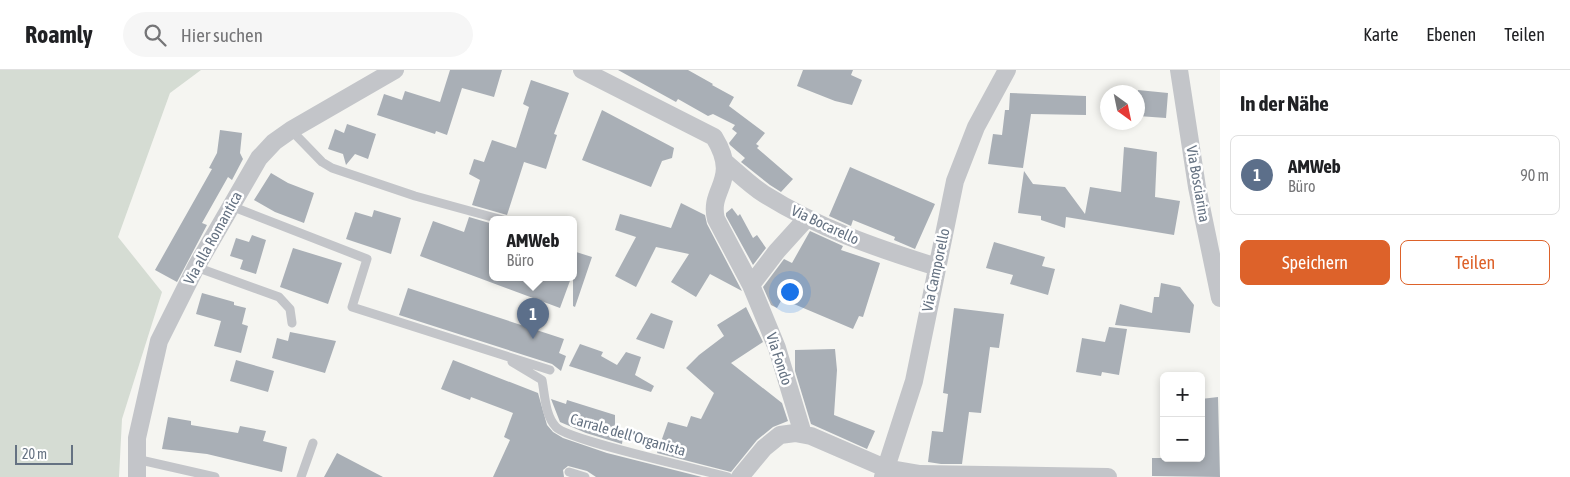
<!DOCTYPE html>
<html lang="de">
<meta charset="utf-8">
<style>
body{margin:0;font-family:"Asap Condensed",sans-serif;background:#f6f6f6;color:#202124}
.controls{position:absolute;right:15px;bottom:15px;display:grid;overflow:hidden;border-radius:8px;box-shadow:0 2px 8px #0003}
.controls button{width:45px;height:45px;display:grid;place-items:center;padding:0;border:0;border-bottom:1px solid #e0e0e0;background:#fff;color:#202124;font:25px sans-serif}
.compass{position:absolute;left:1100px;top:15px;width:45px;height:45px;border-radius:50%;background:#fff;box-shadow:0 2px 8px #0003;rotate:147deg}
.scale{position:absolute;left:15px;bottom:12px;width:58px;box-sizing:border-box;padding-left:5px;border:2px solid #657282;border-top:0;font-size:14px;line-height:18px;white-space:nowrap;color:#657282;-webkit-text-stroke:4px #fff;paint-order:stroke}
.you{position:absolute;left:789px;top:221px;width:18px;height:18px;margin:-12px;border:4px solid #fff;border-radius:50%;background:#1a73e8;box-shadow:0 0 0 8px #1a73e833}
.badge{display:grid;place-items:center;width:32px;height:32px;border-radius:50%;background:#dd622a;color:#fff;font-size:16px;font-weight:700}
.pin{position:absolute;translate:-50% -41px;filter:drop-shadow(0 1px 2px #0008)}
.pin::after{content:'';position:absolute;top:26px;width:18px;height:15px;background:inherit;clip-path:polygon(0 0,100% 0,50% 100%)}
.popup{position:absolute;left:489px;top:146px;width:88px;height:65px;box-sizing:border-box;display:grid;place-content:center;border-radius:8px;background:#fff;filter:drop-shadow(0 1px 4px #0005);font-size:16px;white-space:nowrap;color:#757577}
.popup b{font-size:19px;color:#202124}
.popup::after{content:'';position:absolute;left:50%;top:100%;margin-left:-10px;border:10px solid transparent;border-top-color:#fff}
.list{margin:0;padding:0;list-style:none}
h2{display:flex;justify-content:space-between;align-items:center;height:65px;margin:0;padding:0 20px;font-size:21px}
h2 small{font-size:16px;font-weight:400;color:#757577}
.list li{display:grid;grid-template-columns:32px 1fr auto;gap:15px;align-items:center;box-sizing:border-box;height:80px;margin:0 10px 10px;padding:0 10px;border:1px solid #e0e0e0;border-radius:8px}
.list b{display:block;font-size:19px;white-space:nowrap}
.list p{margin:0;font-size:16px;white-space:nowrap;color:#757577}
.list em{font-size:16px;font-style:normal;color:#757577}
.actions{display:flex;gap:10px;padding:15px 20px}
.actions a{flex:1;padding:11px 0;border:1px solid #dd622a;border-radius:8px;text-align:center;font-size:18px;color:#dd622a}
.actions .main{background:#dd622a;color:#fff}
.icon{flex:none;width:28px;height:28px;fill:none;stroke:currentColor;stroke-width:2;stroke-linecap:round;stroke-linejoin:round}
.map{position:relative;flex:none;width:1220px;height:407px;overflow:hidden}
header{display:flex;align-items:center;gap:30px;box-sizing:border-box;height:70px;padding:0 25px;background:#fff;border-bottom:1px solid #e0e0e0}
header strong{font-size:24px}
nav{display:flex;gap:28px;margin-inline-start:auto;font-size:18px}
.search{width:350px;height:45px;background:#f6f6f6;display:flex;align-items:center;gap:12px;box-sizing:border-box;padding:0 18px;border-radius:28px;color:#757577;font-size:19px}
main{display:flex}
aside{flex:1;background:#fff}
.map>svg:first-child{display:block}
</style>
<header>
<strong>Roamly</strong>
<div class="search"><svg class="icon" aria-label="search" viewBox="0 0 24 24"><circle cx="10" cy="10" r="6"/><path d="M15 15l6 6"/></svg>Hier suchen</div>
<nav><a>Karte</a><a>Ebenen</a><a>Teilen</a></nav>
</header>
<main>
<div class="map">
<svg width="1220" height="407" viewBox="0 0 1220 407">
<rect width="100%" height="100%" fill="#f5f5f1"/>
<path fill="#d5dcd3" d="M0 0H201L170 23 118 167 162 222 122 349 119 407H0Z"/>
<path fill="#a9afb6" d="M450 0H502L494 27 462 18 447 65 436 61 435 64 377 45 384 24 402 30 405 21 440 32Z
M618 0H688L713 14 712 15 734 27 729 36 765 63 756 74 759 76 757 78 793 109 781 122 770 115 741 92 745 88 730 75 729 73 737 63 732 59 735 55 713 44 708 46 678 29 676 32Z
M803 0H853L851 5 862 10 852 35 835 31 797 16Z
M531 10 569 23 554 64 557 65 546 99 524 92 507 145 472 135 480 110 469 104 474 89 484 92 492 70 516 78 529 37 523 34Z
M1138 20 1168 23 1166 48 1138 46Z
M1010 23 1086 26V45L1031 44 1023 98 988 94 993 64 1002 65 1005 40H1009Z
M602 40 674 78 672 88 662 91 651 117 582 90Z
M347 54 376 64 368 89 355 84 346 95 343 84 328 79 335 59 344 63Z
M220 60 242 63 240 83 243 89 232 110 228 107 202 153 207 155 177 212 155 200 212 99 209 98 217 83Z
M1124 77 1157 82 1155 127 1180 131 1174 165 1066 147 1065 158 1041 150V146L1018 143 1024 101 1033 114 1065 117 1085 144 1090 117 1121 122Z
M850 97 935 134 915 179 894 170 895 167 853 150 851 156 829 146Z
M271 103 288 113 314 123 304 153 275 142 254 130Z
M681 133 705 145 707 154 742 221 710 204 696 227 671 212 689 184 656 177 636 217 615 206 636 167 615 160 620 144 671 158Z
M732 138 738 146 740 144 753 168 757 165 766 178 753 195 726 146V143Z
M374 140 401 148 391 184 346 169 355 142 372 147Z
M469 147 493 154V208H571L560 238 420 186 433 151 464 162Z
M810 161 843 176 841 180 880 193 863 247 859 246 853 259 782 229 777 238 771 235 763 217 784 189 792 193Z
M252 165 266 170 256 204 240 199 243 190 230 186 236 168 249 172Z
M994 172 1045 187 1042 196 1055 199 1048 225 1010 214 1013 205 986 198Z
M293 178 342 193 328 234 280 217Z
M573 181 592 187 575 237 573 236Z
M1161 213 1180 217 1194 235 1190 263 1115 255 1120 234 1152 243 1154 227H1159Z
M408 218 564 269 559 283 566 286 561 301 552 294 399 245Z
M202 223 234 232V235L246 238 242 254 248 256 241 283 214 276 221 251 196 244Z
M746 237 763 272 731 293 782 333 788 351 773 357 757 370 731 402 657 383 668 352 687 357 691 346 701 349 714 323 686 298 699 285 724 266 717 255Z
M954 238 1004 244 999 278 990 277 981 343 969 342 962 394H941L928 392 932 361 943 362 948 324 943 323Z
M651 243 673 251 664 279 636 269Z
M1109 257 1127 259 1119 305 1102 302 1101 306 1076 302 1082 268 1105 272Z
M290 262 336 271 325 303 272 288 277 268 288 271Z
M580 274 603 282 601 286 617 295 626 282 641 287 635 305 654 316 651 322 569 296Z
M835 279 837 300 834 345 875 361 867 379 811 354 795 301V280Z
M236 290 274 301 268 322 230 311Z
M453 290 538 323 547 355 553 362 563 368 607 383 702 407H596L587 401 568 396 563 400 564 407H493L510 370 504 367 513 343 471 327 470 330 441 319Z
M1218 327 1220 407 1152 406V388H1201V329Z
M551 329 566 334 567 330 615 345V358L624 359 622 374 586 363 560 352Z
M168 347 191 351V355L238 363 240 356 266 361 263 371 287 377 282 402 207 384 162 379Z
M337 383 383 407H324Z"/>
<g fill="none" stroke-linecap="round" stroke-linejoin="round">
<path stroke="#c3c5c9" stroke-width="9" d="M291 60 322 92 332 98 415 126 503 150
M231 136 367 189 352 237 550 300
M196 197 279 227 290 239 292 253
M512 292 542 310C545 326 545 345 556 357 567 370 702 400 728 407
M136 389 215 407
M569 402 585 407
M301 407 313 373"/>
<path stroke="#c3c5c9" stroke-width="18" d="M582 0 714 67C741 111 708 118 716 149L751 215 777 278 803 364
M1179 0 1197 117 1220 228
M725 92C738 103 750 115 764 124 818 158 876 178 937 197
M751 215 777 181 806 149
M137 407V368L159 271 196 197 259 88 274 72 291 60 395 0
M740 407 764 378 780 365 795 363 811 366 885 398 920 404 1108 407
M883 407 914 311 955 111 976 57 1007 0"/>
</g>
<g text-anchor="middle" stroke-width="5" stroke-linejoin="round" paint-order="stroke">
<g font-size="15" fill="#657282" stroke="#fff">
<text transform="translate(1198 114) rotate(80)" y="5">Via Bosciarina</text>
<text transform="translate(825 155) rotate(25)" y="5">Via Bocarello</text>
<text transform="translate(213 168) rotate(-61)" y="5">Via alla Romantica</text>
<text transform="translate(936 200) rotate(-78)" y="5">Via Camporello</text>
<text transform="translate(779 289) rotate(72)" y="5">Via Fondo</text>
<text transform="translate(628 365) rotate(16)" y="5">Carrale dell'Organista</text>
</g>
</g>
</svg>
<div class="controls">
<button>+</button>
<button>−</button>
</div>
<svg class="compass" viewBox="-18 -18 36 36"><path d="M0-13l5 13h-10z" fill="#e53935"/><path d="M0 13l5-13h-10z" fill="#757577"/></svg>
<div class="scale">20 m</div>
<div class="you"></div>
<div class="pin badge" style="left:533px;top:269px;background:#5c6f8a">1</div>
<div class="popup"><b>AMWeb</b>Büro</div>
</div>
<aside>
<h2>In der Nähe<small></small></h2>
<ul class="list">
<li><span class="badge" style="background:#5c6f8a">1</span><div><b>AMWeb</b><p>Büro</p></div><em>90 m</em></li>
</ul>
<div class="actions"><a class="main">Speichern</a><a>Teilen</a></div>
</aside>
</main>
